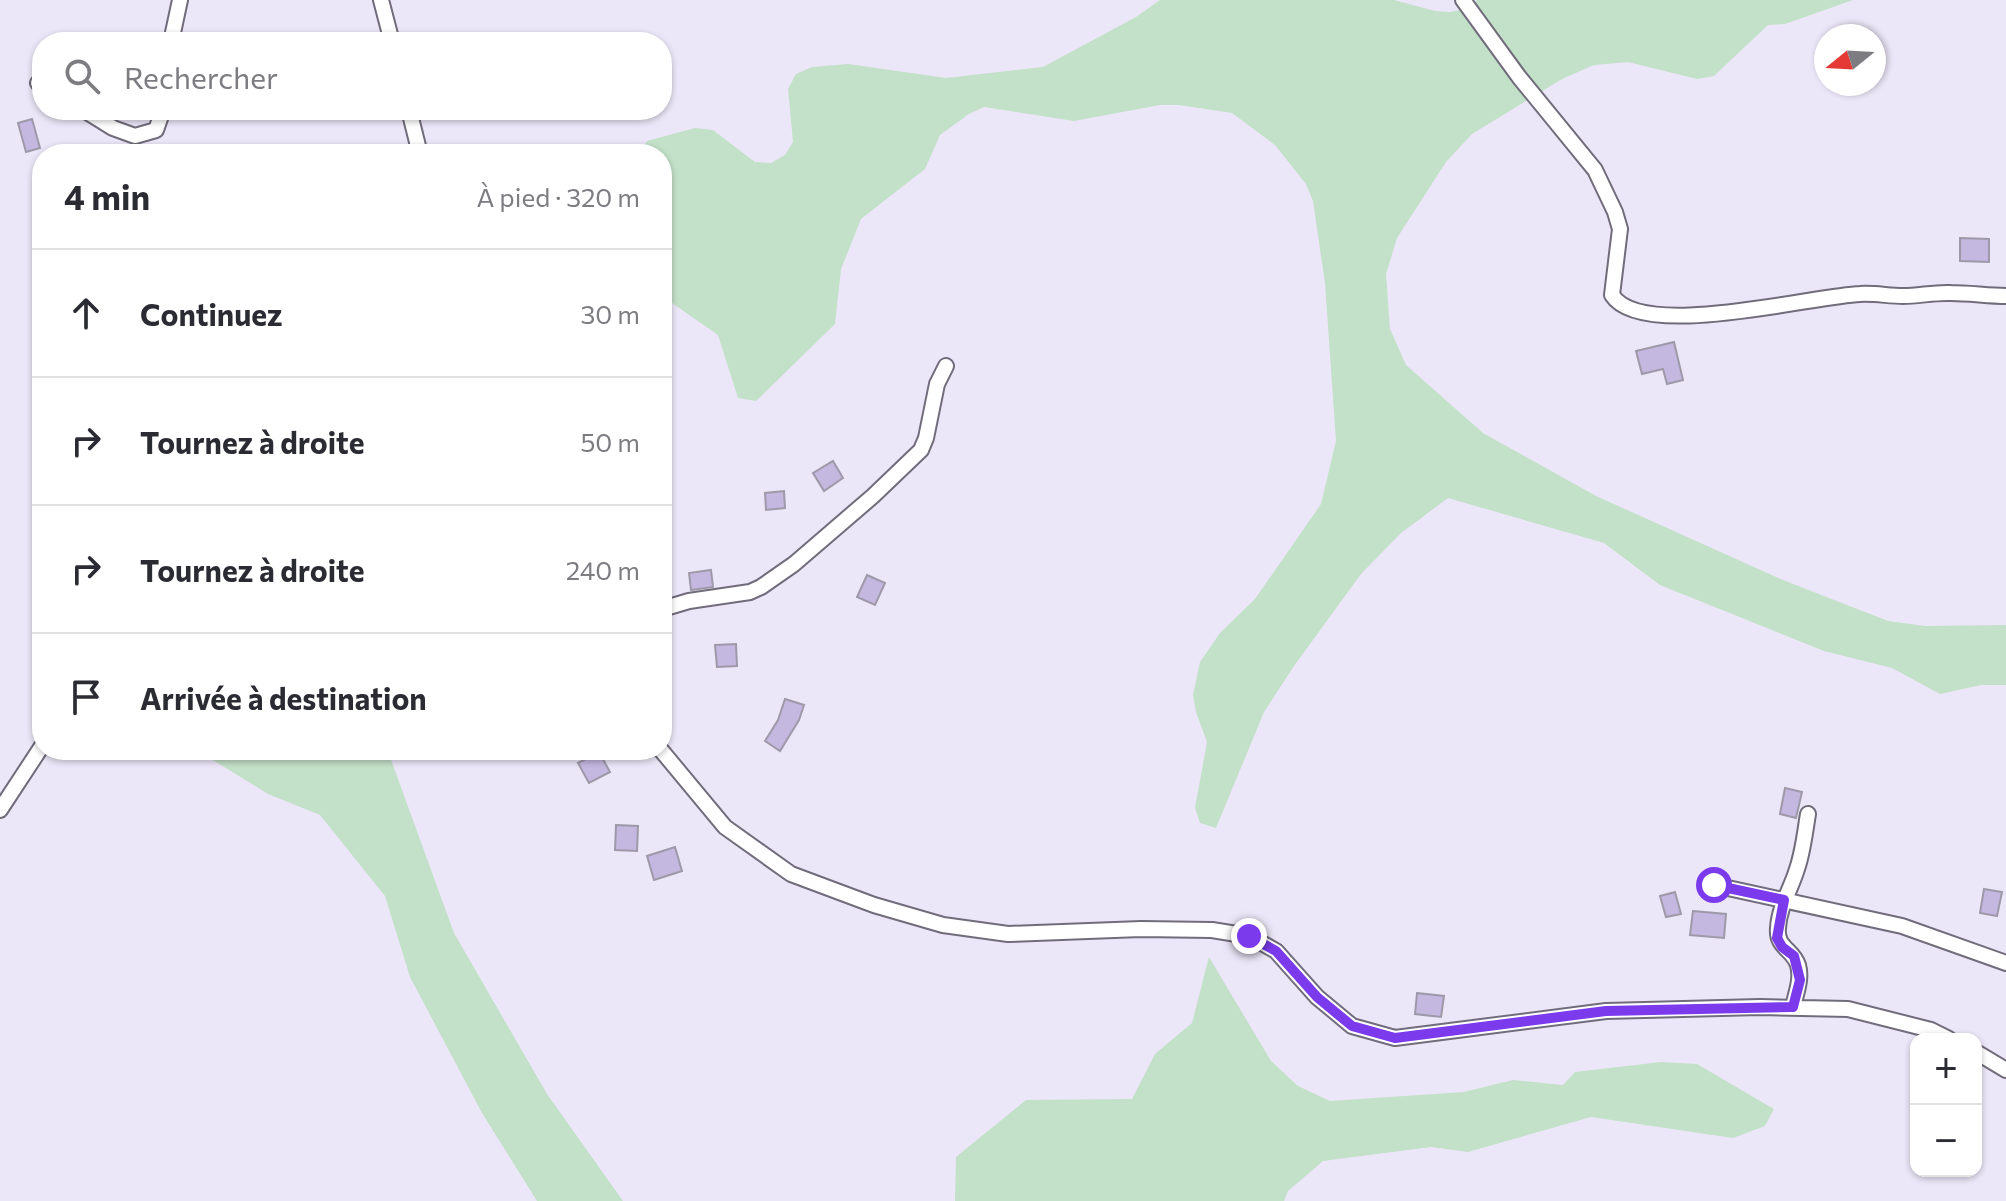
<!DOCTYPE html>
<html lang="fr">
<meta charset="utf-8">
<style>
body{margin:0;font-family:Commissioner,sans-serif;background:#f7f7f7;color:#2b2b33}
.controls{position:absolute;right:24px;bottom:24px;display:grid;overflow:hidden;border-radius:16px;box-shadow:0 2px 6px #0004}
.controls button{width:72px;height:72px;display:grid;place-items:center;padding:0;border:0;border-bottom:2px solid #e1e1e2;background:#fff;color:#2b2b33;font:40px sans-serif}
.compass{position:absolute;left:1814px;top:24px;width:72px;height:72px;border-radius:50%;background:#fff;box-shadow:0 2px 6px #0004;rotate:252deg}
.stop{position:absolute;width:24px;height:24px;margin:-18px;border:6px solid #7c3aed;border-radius:50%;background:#fff}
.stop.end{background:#7c3aed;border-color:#fff;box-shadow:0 2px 8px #0008}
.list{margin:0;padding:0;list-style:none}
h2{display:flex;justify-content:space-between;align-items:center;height:104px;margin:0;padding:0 32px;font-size:34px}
h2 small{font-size:26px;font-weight:400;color:#7c7c81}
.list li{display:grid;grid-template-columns:52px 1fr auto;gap:24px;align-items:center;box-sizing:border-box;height:128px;padding:0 32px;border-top:2px solid #e1e1e2}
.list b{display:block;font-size:30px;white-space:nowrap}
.list em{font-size:26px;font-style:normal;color:#7c7c81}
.icon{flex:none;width:44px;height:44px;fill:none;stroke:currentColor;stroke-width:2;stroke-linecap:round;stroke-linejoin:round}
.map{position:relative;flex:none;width:2006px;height:1201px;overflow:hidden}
.search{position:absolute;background:#fff;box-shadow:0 2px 6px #0004;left:32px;top:32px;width:640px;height:88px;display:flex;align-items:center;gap:20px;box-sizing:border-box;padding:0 28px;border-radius:32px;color:#7c7c81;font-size:30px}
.panel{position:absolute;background:#fff;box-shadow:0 2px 6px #0004;left:32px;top:144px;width:640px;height:616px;border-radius:32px}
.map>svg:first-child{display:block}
</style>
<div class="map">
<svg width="2006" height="1201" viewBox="0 0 2006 1201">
<rect width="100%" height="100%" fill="#ece7f8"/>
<path fill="#c3e0c8" d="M1160 0H1394L1435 11 1450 12 1466 9 1477 0H1853L1785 24 1768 25 1714 76 1697 79 1628 62 1594 65 1562 79 1472 134 1446 162 1397 238 1386 274 1390 329 1406 365 1483 433 1596 496 1783 580 1888 621 1925 626 2006 625V685H1981L1940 694 1892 668 1824 651 1660 585 1604 543 1448 498 1401 533 1361 574 1294 666 1264 712 1216 828 1200 823 1195 808 1207 742 1196 712 1193 695 1200 662 1220 633 1255 599 1321 504 1336 441 1325 283 1313 201 1306 184 1275 145 1232 113 1179 105H1160L1074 121 984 107 969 114 940 135 925 169 861 219 841 269 835 324 756 401 738 398 718 335 662 296V154H638L647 141 695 128 713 130 755 162 771 163 785 155 793 142 788 89 796 74 812 67 848 64 946 78 1043 67 1136 17Z
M192 750H385L390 757 454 933 547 1094 623 1201H537L482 1113 410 977 385 896 320 815 268 794 208 757Z
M1209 957 1271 1061 1298 1086 1330 1101 1464 1092 1513 1080 1563 1085 1575 1072 1661 1062 1697 1064 1774 1109 1765 1126 1733 1138 1591 1117 1468 1152 1431 1147 1323 1161 1288 1191 1284 1201H955L956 1157 1026 1100 1132 1099 1155 1054 1192 1023Z"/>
<path fill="#c4b7e0" stroke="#9e99a8" stroke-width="2" d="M32 119 40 148 26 152 18 123Z
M1960 238 1989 239V262L1960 261Z
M1674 342 1683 380 1667 384 1663 369 1642 374 1636 351Z
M833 461 843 478 824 491 813 473Z
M784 491 785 508 766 510 765 493Z
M711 570 713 587 691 590 689 573Z
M867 575 885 583 875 605 857 597Z
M736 644 737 666 717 667 715 645Z
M785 699 804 705 799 720 780 751 765 741 778 720Z
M599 752 610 772 589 783 578 763Z
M1785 788 1802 792 1796 818 1780 814Z
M616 825 638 826 637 851 615 850Z
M675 847 682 871 654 880 647 856Z
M1984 889 2002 892 1997 916 1980 913Z
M1675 892 1681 914 1666 917 1660 896Z
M1693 911 1726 914 1724 938 1690 935Z
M1417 993 1444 996 1441 1017 1415 1014Z"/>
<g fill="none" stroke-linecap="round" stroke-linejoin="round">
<defs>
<path id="minor" d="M381 0 392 42
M1463 0 1519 77 1595 170 1615 212 1620 229 1612 295C1641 341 1811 296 1860 294 1874 293 1889 296 1903 296 1919 296 1935 292 1951 293 1970 293 1988 296 2006 296
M171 42 180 0
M38 83 42 85
M84 110 113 128 135 136 156 130 163 110
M409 110 420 154
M662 609 689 601 750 592 761 587 794 564 873 496 921 450 926 438 937 384 946 366
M661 750 725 827 791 874 874 905 943 925 1008 934 1141 929 1212 930 1249 936 1276 951 1317 997 1352 1026 1395 1038 1606 1011 1760 1007 1848 1009 1931 1030 1949 1039
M0 810 42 746
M1714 885 1902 926 2006 963
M1793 1007C1796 993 1802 979 1798 965 1793 949 1776 948 1778 928 1779 907 1791 889 1797 869 1803 852 1805 832 1808 814
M1976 1052 2006 1070"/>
</defs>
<use href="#minor" stroke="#716c7b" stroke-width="18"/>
<use href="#minor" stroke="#fff" stroke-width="14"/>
</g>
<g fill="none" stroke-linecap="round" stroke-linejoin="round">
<path stroke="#7c3aed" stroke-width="10" d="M1249 936 1276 951 1317 997 1352 1026 1395 1038 1606 1011 1793 1007 1800 980 1794 956 1782 947 1777 938 1784 900 1714 885"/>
</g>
</svg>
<div class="controls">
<button>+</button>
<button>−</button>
</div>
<svg class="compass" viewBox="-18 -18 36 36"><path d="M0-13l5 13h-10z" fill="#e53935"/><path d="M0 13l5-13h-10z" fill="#7c7c81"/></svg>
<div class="stop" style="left:1714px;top:885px"></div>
<div class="stop end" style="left:1249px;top:936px"></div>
<div class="search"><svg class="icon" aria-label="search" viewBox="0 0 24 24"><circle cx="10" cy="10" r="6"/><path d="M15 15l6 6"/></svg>Rechercher</div>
<section class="panel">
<h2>4 min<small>À pied · 320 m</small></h2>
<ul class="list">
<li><svg class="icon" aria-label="ahead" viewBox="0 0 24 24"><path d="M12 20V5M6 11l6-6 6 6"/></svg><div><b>Continuez</b></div><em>30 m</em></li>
<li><svg class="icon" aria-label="right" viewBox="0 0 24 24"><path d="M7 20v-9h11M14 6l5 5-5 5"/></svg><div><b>Tournez à droite</b></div><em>50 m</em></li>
<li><svg class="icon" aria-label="right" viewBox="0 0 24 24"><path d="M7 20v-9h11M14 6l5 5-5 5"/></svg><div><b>Tournez à droite</b></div><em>240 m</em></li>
<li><svg class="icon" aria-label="arrive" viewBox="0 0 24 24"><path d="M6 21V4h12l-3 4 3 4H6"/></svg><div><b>Arrivée à destination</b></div></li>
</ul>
</section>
</div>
